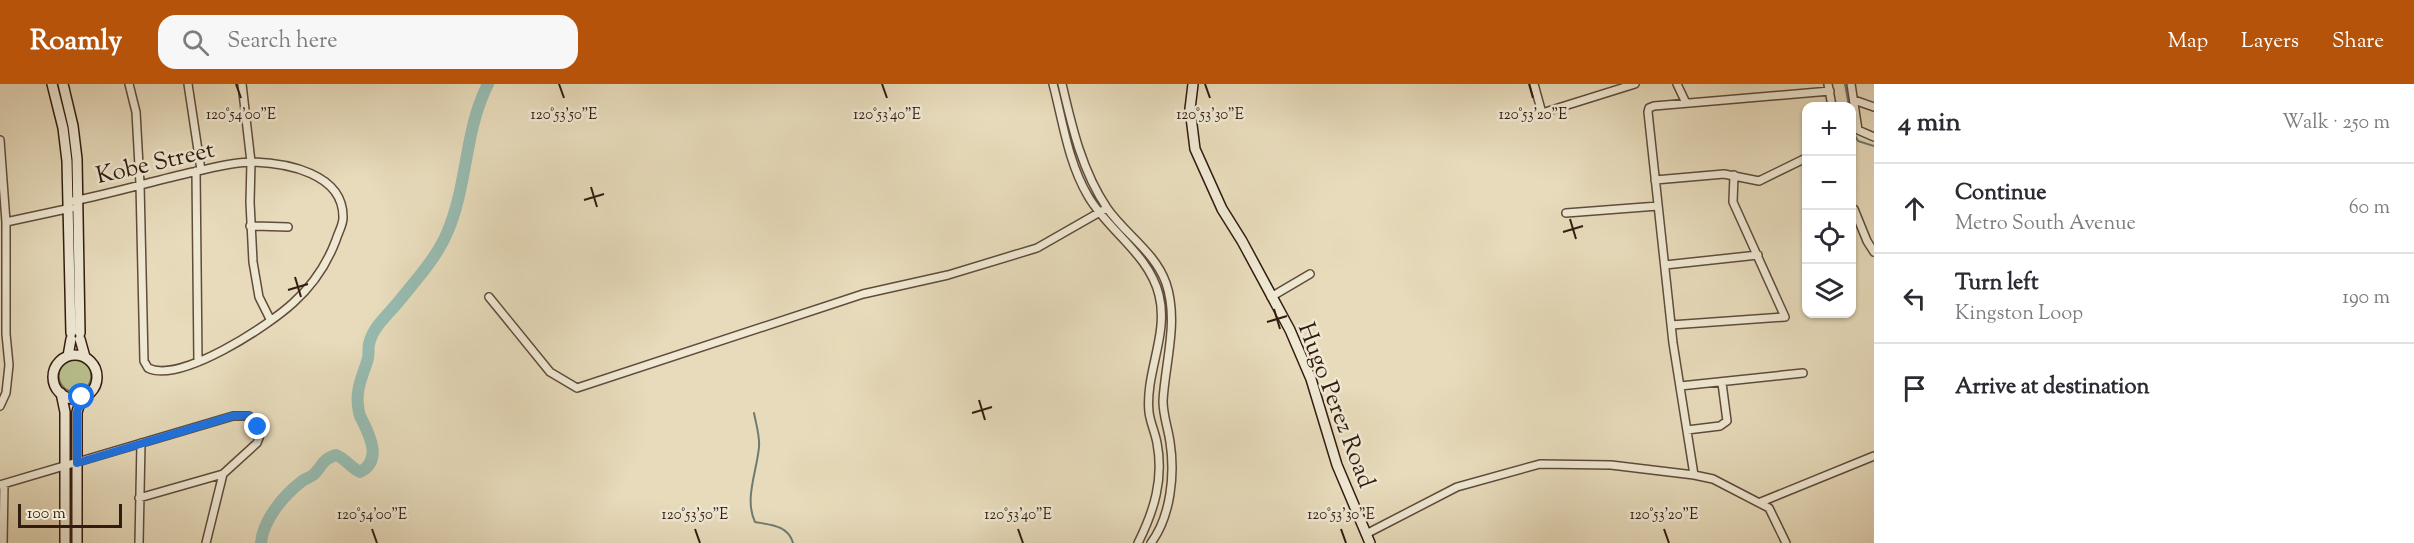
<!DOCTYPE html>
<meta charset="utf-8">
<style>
body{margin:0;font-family:"Sorts Mill Goudy",serif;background:#f7f7f7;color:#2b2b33}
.controls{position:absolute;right:18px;top:18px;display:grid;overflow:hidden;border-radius:12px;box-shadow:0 2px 4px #0004}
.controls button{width:54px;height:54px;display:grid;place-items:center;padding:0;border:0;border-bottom:2px solid #e1e1e2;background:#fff;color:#2b2b33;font:30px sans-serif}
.scale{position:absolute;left:18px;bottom:15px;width:104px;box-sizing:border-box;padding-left:6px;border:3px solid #321c10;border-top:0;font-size:16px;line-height:21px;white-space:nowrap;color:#321c10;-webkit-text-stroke:4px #efe8d3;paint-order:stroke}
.stop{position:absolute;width:18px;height:18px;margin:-14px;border:4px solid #1a73e8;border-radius:50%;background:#fff}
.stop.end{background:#1a73e8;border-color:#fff;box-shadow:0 2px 6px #0008}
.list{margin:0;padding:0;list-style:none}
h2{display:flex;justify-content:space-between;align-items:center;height:78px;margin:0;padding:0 24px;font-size:26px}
h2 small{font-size:20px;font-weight:400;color:#7c7c81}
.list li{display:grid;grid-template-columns:39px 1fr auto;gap:18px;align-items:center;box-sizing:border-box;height:90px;padding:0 24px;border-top:2px solid #e1e1e2}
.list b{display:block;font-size:22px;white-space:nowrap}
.list p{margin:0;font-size:20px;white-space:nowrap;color:#7c7c81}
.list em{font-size:20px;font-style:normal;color:#7c7c81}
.icon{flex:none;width:33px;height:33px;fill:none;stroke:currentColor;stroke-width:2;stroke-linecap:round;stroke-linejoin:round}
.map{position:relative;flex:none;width:1874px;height:459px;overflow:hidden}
header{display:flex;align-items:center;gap:36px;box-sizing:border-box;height:84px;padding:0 30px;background:#b45309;color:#fff}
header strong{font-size:28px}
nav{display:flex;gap:33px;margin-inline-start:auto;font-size:21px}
.search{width:420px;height:54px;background:#f7f7f7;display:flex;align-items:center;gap:15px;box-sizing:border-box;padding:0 21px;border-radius:18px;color:#7c7c81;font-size:22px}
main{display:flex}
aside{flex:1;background:#fff}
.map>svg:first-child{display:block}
</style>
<header>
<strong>Roamly</strong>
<div class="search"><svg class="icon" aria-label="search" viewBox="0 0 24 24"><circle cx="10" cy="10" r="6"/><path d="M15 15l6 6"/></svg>Search here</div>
<nav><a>Map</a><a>Layers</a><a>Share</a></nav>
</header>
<main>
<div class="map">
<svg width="1874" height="459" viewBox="0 0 1874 459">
<rect width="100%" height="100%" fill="#e7dbbb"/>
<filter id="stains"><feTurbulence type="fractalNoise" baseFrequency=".00333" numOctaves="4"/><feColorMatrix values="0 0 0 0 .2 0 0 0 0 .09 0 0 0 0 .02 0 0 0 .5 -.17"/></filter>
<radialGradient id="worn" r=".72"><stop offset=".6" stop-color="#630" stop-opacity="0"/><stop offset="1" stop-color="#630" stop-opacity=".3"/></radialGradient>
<path fill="#b9bf8d" stroke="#766e4e" stroke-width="1.5" d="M59 292a16 16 0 1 1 32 0a16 16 0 1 1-32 0Z"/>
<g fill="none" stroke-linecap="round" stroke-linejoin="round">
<path stroke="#6f7b70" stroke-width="2" d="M1845 0 1849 22
M1852 37 1854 50 1858 57 1874 62
M754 329C756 340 760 352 759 363 757 387 744 415 755 438 771 441 788 441 793 459"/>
<path stroke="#97bbb0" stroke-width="12" d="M261 459C263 436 283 412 301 398 304 395 309 394 313 391 323 383 320 376 336 371 346 375 350 383 360 388 384 376 368 348 360 332 358 326 357 315 358 309 359 297 365 286 368 274 369 270 368 265 369 260 373 242 389 230 400 216 416 196 437 173 447 149 468 101 464 47 488 0"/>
<defs>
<path id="street" d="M188 0 201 86
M242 0 251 78 250 118 253 178 259 213 270 235
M1053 0C1063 38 1068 78 1088 112 1108 147 1149 170 1159 211 1169 250 1145 289 1149 328 1150 338 1155 348 1157 359 1164 395 1154 427 1138 459
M1062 0C1072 43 1082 87 1107 124 1125 150 1155 168 1166 199 1179 237 1165 279 1163 317 1163 331 1168 344 1170 358 1175 390 1171 432 1151 459
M1534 0 1542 29 1635 0
M1677 0 1686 19
M1828 0 1832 22
M1851 0 1858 46 1874 53
M1854 16 1874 23
M0 56 6 138V250L9 281 6 309 0 322
M196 87 198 278
M1655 96 1724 90 1759 97 1806 74
M73 117C114 109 153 97 193 88 212 84 232 78 252 78 286 79 344 89 343 134 343 141 338 149 336 156 327 180 312 202 293 219 268 242 180 300 148 284L144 277 140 100 136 28 129 0
M1854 125 1867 157 1874 168
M1566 129 1658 122
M6 138 71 124
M250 142 288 143
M1665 181 1758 171
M489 213 550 288 577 304 863 210 948 191 1037 164 1107 124
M1271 213 1310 190
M1671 241 1785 233 1733 118 1734 91
M1680 302 1803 289
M1687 346 1720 342 1727 337 1722 299
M1694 391 1673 259 1648 28 1649 24 1654 22 1830 7
M0 401 233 332H249L258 343 260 351 257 359 223 390 206 459
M139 414 223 390
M1761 418 1874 372
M1366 450 1457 403 1540 380 1611 381 1694 391 1713 395 1769 424 1786 459
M3 459 4 400
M139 459 141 359"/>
<path id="secondary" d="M52 0 63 44 67 77 71 249
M63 0 73 42 77 75 80 249
M1193 0 1190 25 1195 65 1222 125 1242 157 1290 246 1311 295 1337 381 1370 459
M80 255 85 273
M53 293a22 22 0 1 1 44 0a22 22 0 1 1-44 0Z
M68 272 71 255
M61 309 65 328V459
M77 459V328L82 313"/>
</defs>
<use href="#street" stroke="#5f4c3b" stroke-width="10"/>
<use href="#secondary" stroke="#321c10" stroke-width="12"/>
<use href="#street" stroke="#efe8d3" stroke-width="7"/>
<use href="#secondary" stroke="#efe8d3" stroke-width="9"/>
</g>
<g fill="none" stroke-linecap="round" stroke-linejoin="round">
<path stroke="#1a73e8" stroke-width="8" d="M82 313 77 328V379L233 332H249L258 343"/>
</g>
<path fill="none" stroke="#321c10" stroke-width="2" d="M236 0 241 14M559 0 564 14M882 0 887 14M1205 0 1210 14M1529 0 1533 14M591 103 597 123M584 116 604 110M1570 135 1576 155M1563 148 1583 142M295 193 301 213M288 206 308 200M1274 225 1280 245M1267 238 1287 232M979 316 985 336M972 329 992 323M372 445 377 459M695 445 700 459M1018 445 1023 459M1341 445 1346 459M1664 445 1669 459"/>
<g text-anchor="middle" stroke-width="5" stroke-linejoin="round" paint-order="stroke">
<g font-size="24" fill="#321c10" stroke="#efe8d3">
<text transform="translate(155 78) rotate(-13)" y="8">Kobe Street</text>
<text transform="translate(1337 321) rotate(69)" y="8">Hugo Perez Road</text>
</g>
</g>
<g font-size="15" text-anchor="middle" fill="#321c10" stroke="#efe8d3" stroke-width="5" stroke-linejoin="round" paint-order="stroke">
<text x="241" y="35">120°54'00"E</text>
<text x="564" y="35">120°53'50"E</text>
<text x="887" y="35">120°53'40"E</text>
<text x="1210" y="35">120°53'30"E</text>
<text x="1533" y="35">120°53'20"E</text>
<text x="372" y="435">120°54'00"E</text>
<text x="695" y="435">120°53'50"E</text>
<text x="1018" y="435">120°53'40"E</text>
<text x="1341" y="435">120°53'30"E</text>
<text x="1664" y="435">120°53'20"E</text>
</g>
<rect width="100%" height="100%" filter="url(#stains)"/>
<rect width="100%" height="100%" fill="url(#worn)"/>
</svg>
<div class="controls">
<button>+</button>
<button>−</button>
<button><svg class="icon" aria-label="locate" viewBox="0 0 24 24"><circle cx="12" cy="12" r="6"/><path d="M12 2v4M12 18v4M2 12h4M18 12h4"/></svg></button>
<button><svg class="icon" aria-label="layers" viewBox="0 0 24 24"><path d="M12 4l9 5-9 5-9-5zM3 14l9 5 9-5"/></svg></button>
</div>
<div class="scale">100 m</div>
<div class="stop" style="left:82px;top:313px"></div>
<div class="stop end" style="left:258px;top:343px"></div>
</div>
<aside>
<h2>4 min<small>Walk · 250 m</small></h2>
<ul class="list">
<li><svg class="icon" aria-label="ahead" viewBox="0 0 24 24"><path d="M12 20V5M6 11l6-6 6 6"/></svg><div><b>Continue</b><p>Metro South Avenue</p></div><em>60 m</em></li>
<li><svg class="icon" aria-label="left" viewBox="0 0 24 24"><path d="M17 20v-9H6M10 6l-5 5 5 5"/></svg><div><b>Turn left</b><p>Kingston Loop</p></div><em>190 m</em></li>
<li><svg class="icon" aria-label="arrive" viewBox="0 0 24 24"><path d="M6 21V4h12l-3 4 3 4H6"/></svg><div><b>Arrive at destination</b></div></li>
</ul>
</aside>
</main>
